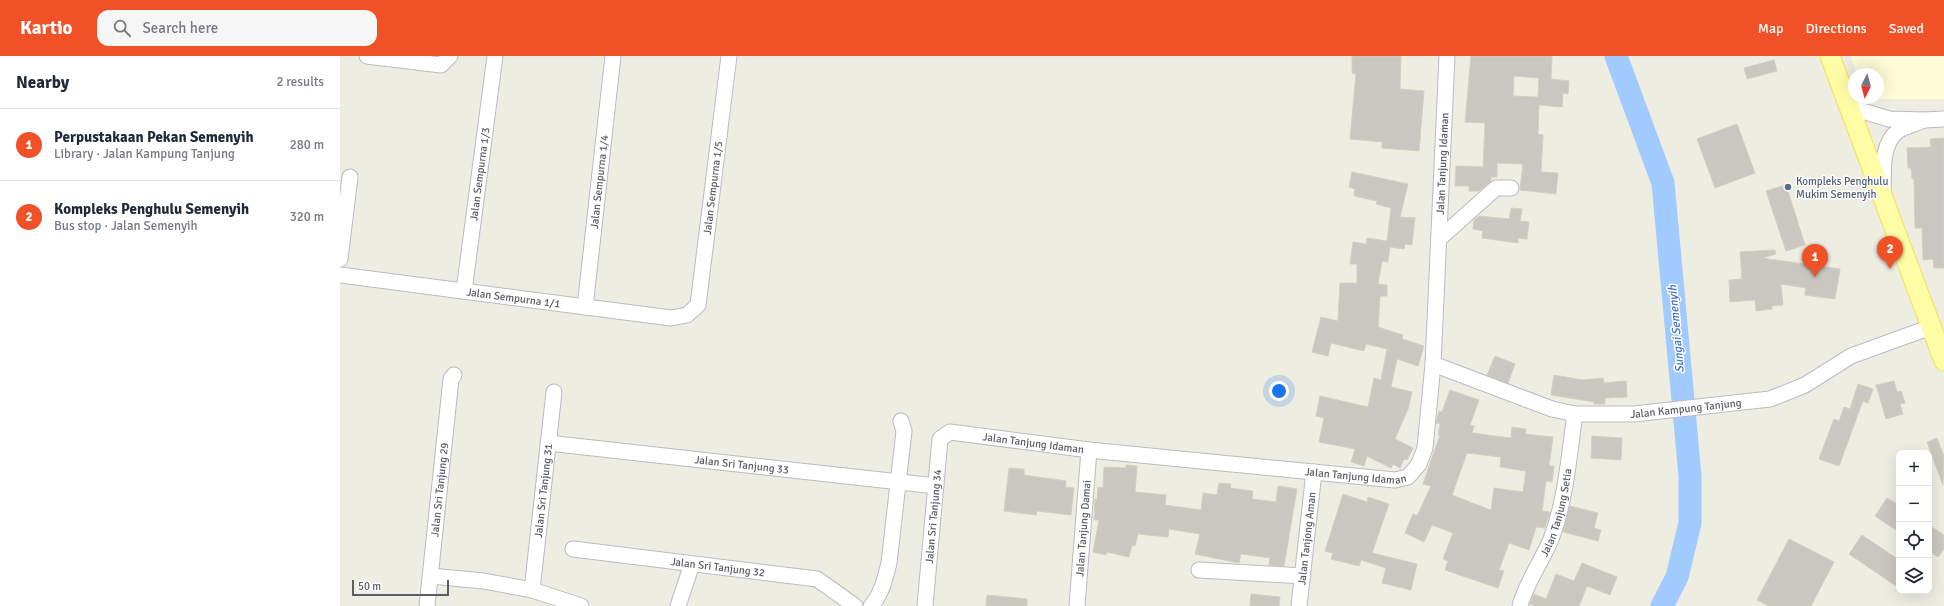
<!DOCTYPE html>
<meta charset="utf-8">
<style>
body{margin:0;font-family:Signika,sans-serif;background:#f6f6f7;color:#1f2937}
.controls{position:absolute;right:12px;bottom:12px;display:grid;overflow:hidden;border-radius:8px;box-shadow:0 4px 16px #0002}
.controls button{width:36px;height:36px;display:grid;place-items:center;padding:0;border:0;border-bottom:1px solid #e0e1e3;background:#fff;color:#1f2937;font:20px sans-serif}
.compass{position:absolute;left:1508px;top:12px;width:36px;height:36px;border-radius:50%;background:#fff;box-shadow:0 4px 16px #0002;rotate:186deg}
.scale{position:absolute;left:12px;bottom:10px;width:97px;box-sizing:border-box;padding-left:4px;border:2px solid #5a5d64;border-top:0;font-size:11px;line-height:14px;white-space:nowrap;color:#5a5d64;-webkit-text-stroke:3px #fff;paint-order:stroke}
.you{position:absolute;left:939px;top:335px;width:14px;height:14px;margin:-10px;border:3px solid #fff;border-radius:50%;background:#1a73e8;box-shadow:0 0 0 6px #1a73e833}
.badge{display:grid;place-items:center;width:26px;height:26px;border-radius:50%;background:#f15126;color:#fff;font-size:13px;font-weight:700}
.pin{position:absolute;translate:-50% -33px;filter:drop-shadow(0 1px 2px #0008)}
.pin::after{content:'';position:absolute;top:21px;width:14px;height:12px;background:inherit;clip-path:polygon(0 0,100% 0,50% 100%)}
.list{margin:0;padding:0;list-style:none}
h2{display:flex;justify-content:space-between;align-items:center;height:52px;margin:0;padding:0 16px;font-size:17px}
h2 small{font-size:13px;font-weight:400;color:#747a83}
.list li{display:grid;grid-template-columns:26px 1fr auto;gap:12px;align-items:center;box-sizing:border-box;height:72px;padding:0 16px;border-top:1px solid #e0e1e3}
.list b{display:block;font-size:15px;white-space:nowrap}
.list p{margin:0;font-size:13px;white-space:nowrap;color:#747a83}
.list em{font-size:13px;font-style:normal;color:#747a83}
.icon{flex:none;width:22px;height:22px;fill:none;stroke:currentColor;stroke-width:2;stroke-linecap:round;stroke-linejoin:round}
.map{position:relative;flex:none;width:1604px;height:550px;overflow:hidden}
header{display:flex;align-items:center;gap:24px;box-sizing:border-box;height:56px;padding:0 20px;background:#f15126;color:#fff}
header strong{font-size:19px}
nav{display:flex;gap:22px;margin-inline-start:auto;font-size:14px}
.search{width:280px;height:36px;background:#f6f6f7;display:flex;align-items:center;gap:10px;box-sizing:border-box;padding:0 14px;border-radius:12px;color:#747a83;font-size:15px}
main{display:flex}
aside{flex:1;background:#fff}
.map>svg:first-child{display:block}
</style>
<header>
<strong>Kartio</strong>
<div class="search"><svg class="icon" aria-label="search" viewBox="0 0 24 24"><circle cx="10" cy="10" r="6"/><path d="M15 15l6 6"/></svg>Search here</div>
<nav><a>Map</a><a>Directions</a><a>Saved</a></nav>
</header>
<main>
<aside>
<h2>Nearby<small>2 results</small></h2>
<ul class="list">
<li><span class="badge">1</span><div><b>Perpustakaan Pekan Semenyih</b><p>Library · Jalan Kampung Tanjung</p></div><em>280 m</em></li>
<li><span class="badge">2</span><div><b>Kompleks Penghulu Semenyih</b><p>Bus stop · Jalan Semenyih</p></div><em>320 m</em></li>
</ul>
</aside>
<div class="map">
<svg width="1604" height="550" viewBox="0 0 1604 550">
<rect width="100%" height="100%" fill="#eeede2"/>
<path fill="#fffbd6" d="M1510 0H1604V43H1526L1538 42V18H1517Z"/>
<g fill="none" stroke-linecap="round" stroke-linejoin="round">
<path stroke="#a1caff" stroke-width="23" d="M1276 0 1323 127 1350 420V467L1337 521 1322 550"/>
</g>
<path fill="#c9c7bf" stroke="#d3d0c0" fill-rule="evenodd" d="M1012 0H1061L1060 33 1084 35 1079 95 1042 92V86L1010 83 1016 18 1012 17Z
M1131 0H1212L1211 23 1229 25 1228 38 1223 37 1222 51 1199 49 1198 78 1203 79 1201 116 1218 117 1216 138 1180 134 1183 108 1157 107V121H1151V125L1139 135H1129V130H1115L1116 110 1143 111 1145 67 1125 66ZM1174 20 1199 22 1198 41 1173 40Z
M1434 4 1437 15 1407 23 1404 12Z
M1397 68 1415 117 1375 132 1357 83Z
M1604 82V212H1594L1593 203 1583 204 1582 172H1575L1574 123H1572L1571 112H1568L1567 92 1591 91 1590 83Z
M1012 116 1068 128 1060 161 1075 162 1072 189 1065 188 1064 193 1050 191 1048 206 1042 205 1038 228 1047 229V240H1040L1038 271 1063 279 1062 283 1084 290 1078 310 1057 303 1051 331 1072 336 1068 353 1055 383 1073 392 1067 404 1064 403 1060 412 1053 408 1051 412 1027 400 1024 410 1011 406 1015 393 979 386 984 362 976 360 980 340 1028 351 1034 322 1041 324 1047 293 1026 288 1024 295 991 287 988 300 972 296 981 261 998 265 1000 227H1017V208H1010L1013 186 1026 188 1027 182 1047 185 1051 152 1036 148 1037 145 1014 140 1015 133 1009 131Z
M1446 129 1465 189 1446 195 1426 135Z
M1171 152 1182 153 1180 165 1189 166 1187 183 1178 182V187L1142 182 1143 175 1133 173 1134 164 1139 160 1169 163Z
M1435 194 1436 198 1422 202 1500 213 1495 243 1465 239 1466 232 1441 228 1443 249 1432 250V253L1416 255 1415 244 1390 246 1389 224 1402 223 1400 196Z
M1155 300 1175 308 1168 327 1147 319Z
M1214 319 1243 324 1263 322 1264 327 1286 325 1287 341 1265 342V348H1254V346L1211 339Z
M1554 325 1557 336 1561 335 1565 347 1560 348 1563 358 1546 363 1536 329Z
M1518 328 1533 333 1528 347 1523 345 1499 410 1479 403 1494 363 1499 365 1504 351 1510 353Z
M1110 334 1139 344 1130 369 1134 370 1132 377 1171 382 1172 371 1186 373 1185 378 1213 381 1209 410H1214L1212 426 1206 425 1202 455 1210 456 1205 472 1196 471 1189 494 1169 487 1159 514 1164 515 1158 532 1105 514 1108 505 1103 503 1113 477 1092 469 1084 486 1065 477 1073 458 1077 460 1091 430 1083 428 1100 379H1098L1100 368 1096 367 1099 355 1102 356ZM1127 397 1161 401 1160 411 1186 415 1183 436 1154 432 1151 454 1112 439Z
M1252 380 1282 382 1281 404 1251 402Z
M1597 382 1604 400 1603 429 1587 386Z
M786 409 797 410 795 436 826 439 825 449 861 454 863 437 877 439 879 427 891 428 890 432 913 435 912 443 936 446 938 430 957 433 944 510 929 509 930 502 901 498 899 507 855 498 860 478 829 473 828 481 798 478 795 490 792 489 789 501 767 496 766 499 753 496 759 464H754L755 443 757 444 758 431 763 432 764 411 786 412Z
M669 412 684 413V419L726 425 725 431 734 432 731 459 697 455 696 459 664 455Z
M1003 438 1027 446 1028 441 1049 448 1032 497 1077 508 1071 534 1042 527 1046 512 1021 504 1019 510 991 503 993 497 985 495Z
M1547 442 1559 449V476L1535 460Z
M1230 450 1258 457 1254 472 1261 474 1258 485 1223 476Z
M1589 469 1604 479V493L1598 501 1589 495Z
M1522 479 1559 504V532L1509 498Z
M1449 483 1494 506 1471 550H1429L1417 544Z
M1242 507 1277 521 1270 539 1247 530 1239 550H1195L1190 548 1194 538 1206 543 1216 518 1234 525Z
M911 538 940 541 939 550H910Z
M647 539 687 543V550H646Z"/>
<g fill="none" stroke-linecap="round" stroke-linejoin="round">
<defs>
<g id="minor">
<path d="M27 0 101 9 110 0"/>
<path d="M1509 51 1549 63 1584 64 1604 63"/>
<path d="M1543 137C1544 118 1540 88 1558 75 1565 70 1576 68 1584 64"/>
<path d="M1099 183 1156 132H1171"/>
<path d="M0 203 10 121"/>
<path id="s1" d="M0 219 331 262 347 259 358 249 389 0"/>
<path id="s2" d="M124 235 155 0"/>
<path id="s3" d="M245 251 273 0"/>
<path id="s4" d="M1093 308 1212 353 1235 358H1294L1430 343 1465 329 1511 300 1591 271"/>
<path id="s5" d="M208 387 596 430"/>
<path id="s6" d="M233 493 477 523 515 550"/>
<path d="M859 514 963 520"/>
<path d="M91 520 144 525 192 534 241 550"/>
<path id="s7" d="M192 534 214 336"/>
<path id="s8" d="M87 550 111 323 114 319"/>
<path d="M338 550 352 508"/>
<path d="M531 550C542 538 545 522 549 507L564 375 561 365"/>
<path id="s9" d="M585 550 600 383 610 376 749 394 1055 424 1068 421 1079 408 1085 392 1093 308 1107 0"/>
<path id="s10" d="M737 550 749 394"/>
<path id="s11" d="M959 550 974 416"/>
<path id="s12" d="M1180 550C1184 531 1203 503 1211 483 1226 444 1229 399 1235 358"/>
</g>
<path id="major" d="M1490 0 1604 305"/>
</defs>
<use href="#minor" stroke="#babbc2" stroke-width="17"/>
<use href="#major" stroke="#f7df52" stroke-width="21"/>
<use href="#minor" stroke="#fff" stroke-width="15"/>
<use href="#major" stroke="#fffca6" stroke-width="19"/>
</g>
<circle fill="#5c6f8a" stroke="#fff" stroke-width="1.5" cx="1448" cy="131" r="4"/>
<g text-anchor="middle" stroke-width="3" stroke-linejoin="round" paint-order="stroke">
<g font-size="11" fill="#5a5d64" stroke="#fff">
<text dy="4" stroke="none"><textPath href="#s9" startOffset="960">Jalan Tanjung Idaman</textPath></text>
<text dy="4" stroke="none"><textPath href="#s2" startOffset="118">Jalan Sempurna 1/3</textPath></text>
<text dy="4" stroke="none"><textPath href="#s3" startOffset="126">Jalan Sempurna 1/4</textPath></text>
<text dy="4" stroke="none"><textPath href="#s1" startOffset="483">Jalan Sempurna 1/5</textPath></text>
<text dy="4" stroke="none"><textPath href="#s1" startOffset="175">Jalan Sempurna 1/1</textPath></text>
<text dy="4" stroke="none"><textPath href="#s4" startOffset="262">Jalan Kampung Tanjung</textPath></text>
<text dy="4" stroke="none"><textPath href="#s9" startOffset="264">Jalan Tanjung Idaman</textPath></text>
<text dy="4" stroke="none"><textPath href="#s5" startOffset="195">Jalan Sri Tanjung 33</textPath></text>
<text dy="4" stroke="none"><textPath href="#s9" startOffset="588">Jalan Tanjung Idaman</textPath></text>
<text dy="4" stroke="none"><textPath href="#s8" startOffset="117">Jalan Sri Tanjung 29</textPath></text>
<text dy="4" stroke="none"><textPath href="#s7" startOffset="100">Jalan Sri Tanjung 31</textPath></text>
<text dy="4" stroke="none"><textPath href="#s12" startOffset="101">Jalan Tanjung Setia</textPath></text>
<text dy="4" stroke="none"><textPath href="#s9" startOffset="90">Jalan Sri Tanjung 34</textPath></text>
<text dy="4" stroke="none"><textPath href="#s10" startOffset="78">Jalan Tanjung Damai</textPath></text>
<text dy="4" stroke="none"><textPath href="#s11" startOffset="68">Jalan Tanjong Aman</textPath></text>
<text dy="4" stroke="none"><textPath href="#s6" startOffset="146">Jalan Sri Tanjung 32</textPath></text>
</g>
<g font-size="11" fill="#4e5e75" stroke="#fff" text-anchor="start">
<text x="1456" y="129">Kompleks Penghulu<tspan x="1456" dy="13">Mukim Semenyih</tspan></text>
</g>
<g font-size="12" font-style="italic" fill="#3e6fc8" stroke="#fff">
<text transform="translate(1336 273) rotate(-95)" y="4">Sungai Semenyih</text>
</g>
</g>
</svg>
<div class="controls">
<button>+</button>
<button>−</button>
<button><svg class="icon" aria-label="locate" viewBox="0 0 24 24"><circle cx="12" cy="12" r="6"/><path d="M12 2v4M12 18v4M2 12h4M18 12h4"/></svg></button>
<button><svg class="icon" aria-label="layers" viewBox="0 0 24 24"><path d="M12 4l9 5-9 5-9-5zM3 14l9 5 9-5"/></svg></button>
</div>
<svg class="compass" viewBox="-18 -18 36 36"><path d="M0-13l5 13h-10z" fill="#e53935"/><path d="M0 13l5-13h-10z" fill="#747a83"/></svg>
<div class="scale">50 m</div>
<div class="you"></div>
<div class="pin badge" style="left:1475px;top:221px">1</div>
<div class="pin badge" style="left:1550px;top:213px">2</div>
</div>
</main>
